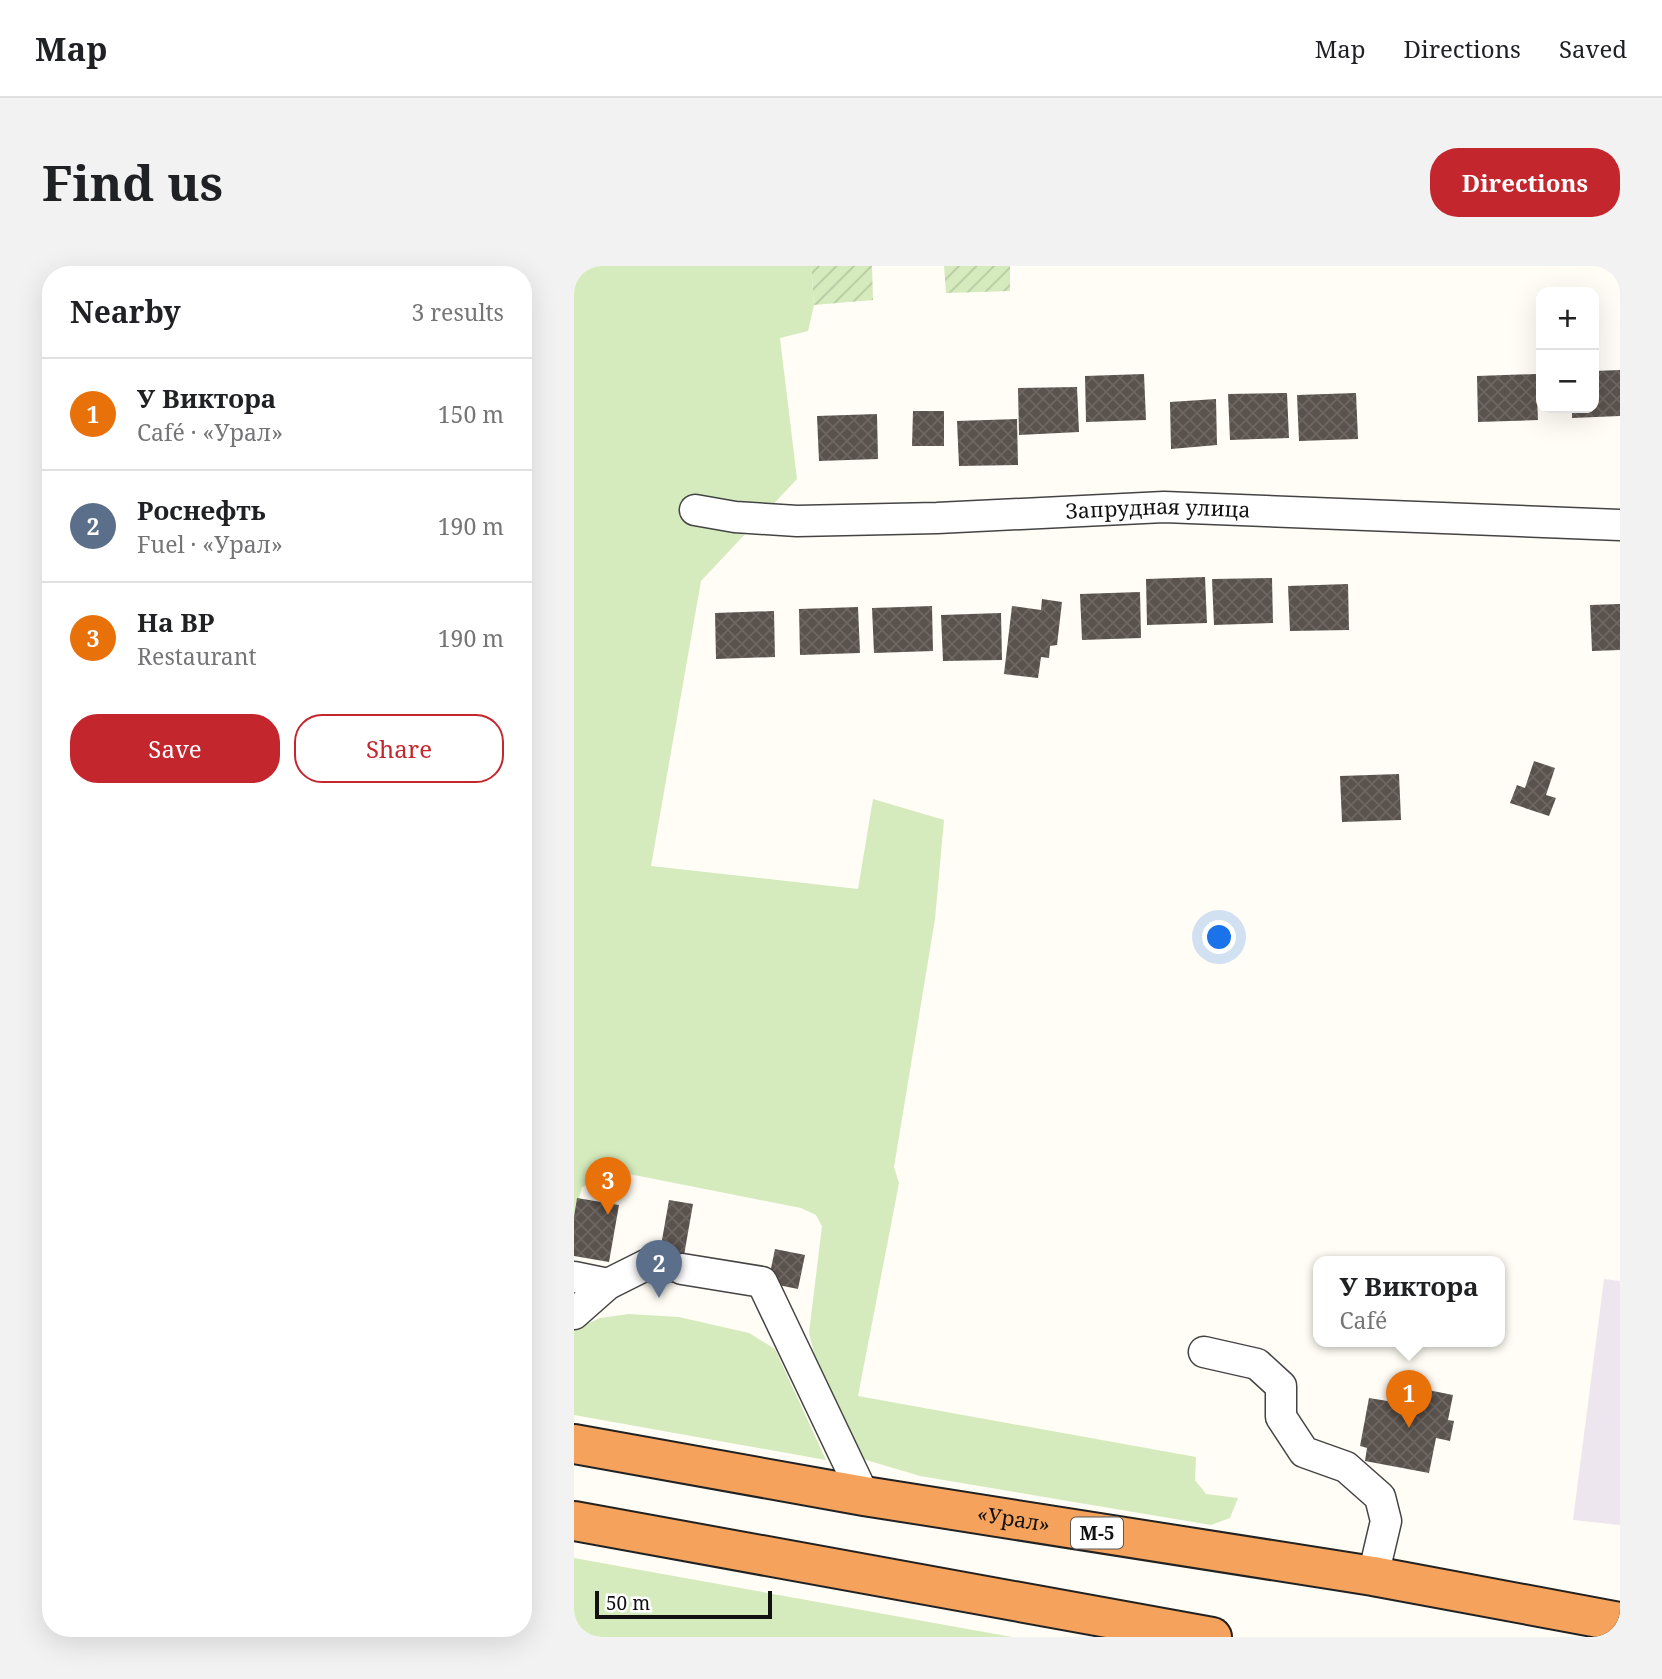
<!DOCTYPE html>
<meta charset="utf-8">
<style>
body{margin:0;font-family:"Noto Serif",serif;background:#f2f2f2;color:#202124}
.controls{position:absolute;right:21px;top:21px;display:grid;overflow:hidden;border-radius:14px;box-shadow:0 7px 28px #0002}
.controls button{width:63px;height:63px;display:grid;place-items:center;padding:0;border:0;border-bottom:2px solid #e0e0e0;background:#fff;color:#202124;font:35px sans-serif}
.scale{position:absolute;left:21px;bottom:18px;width:177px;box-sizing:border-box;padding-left:7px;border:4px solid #111;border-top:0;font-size:19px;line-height:24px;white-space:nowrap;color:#111;-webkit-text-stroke:5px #fff;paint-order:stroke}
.you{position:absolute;left:646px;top:672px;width:24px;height:24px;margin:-18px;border:5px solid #fff;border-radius:50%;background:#1a73e8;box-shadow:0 0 0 10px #1a73e833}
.badge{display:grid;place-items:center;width:46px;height:46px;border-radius:50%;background:#c4262e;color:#fff;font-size:23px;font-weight:700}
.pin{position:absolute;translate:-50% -58px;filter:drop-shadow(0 2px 4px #0008)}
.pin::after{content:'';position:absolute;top:37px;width:24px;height:21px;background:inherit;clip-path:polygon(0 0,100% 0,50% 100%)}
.popup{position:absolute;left:739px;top:990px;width:192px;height:91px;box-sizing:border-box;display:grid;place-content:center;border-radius:14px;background:#fff;filter:drop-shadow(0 2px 5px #0005);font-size:23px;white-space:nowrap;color:#757577}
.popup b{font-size:26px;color:#202124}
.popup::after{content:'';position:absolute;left:50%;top:100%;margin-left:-14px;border:14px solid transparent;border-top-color:#fff}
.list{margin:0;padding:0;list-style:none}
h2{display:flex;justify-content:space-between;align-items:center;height:91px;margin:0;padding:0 28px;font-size:30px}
h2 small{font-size:23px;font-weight:400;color:#757577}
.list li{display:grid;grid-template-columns:46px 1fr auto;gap:21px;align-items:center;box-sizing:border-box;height:112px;padding:0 28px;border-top:2px solid #e0e0e0}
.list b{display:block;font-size:26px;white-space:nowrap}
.list p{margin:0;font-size:23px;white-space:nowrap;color:#757577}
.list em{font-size:23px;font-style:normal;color:#757577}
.actions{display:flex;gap:14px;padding:21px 28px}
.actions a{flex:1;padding:16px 0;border:2px solid #c4262e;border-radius:28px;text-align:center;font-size:24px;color:#c4262e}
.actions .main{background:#c4262e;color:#fff}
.map{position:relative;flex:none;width:1046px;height:1371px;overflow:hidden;border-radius:28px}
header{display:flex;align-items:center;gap:42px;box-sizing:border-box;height:98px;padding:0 35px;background:#fff;border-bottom:2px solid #e0e0e0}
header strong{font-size:33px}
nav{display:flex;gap:38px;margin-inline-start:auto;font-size:24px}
.intro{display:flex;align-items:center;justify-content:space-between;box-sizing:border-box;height:168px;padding:0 42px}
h1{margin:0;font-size:49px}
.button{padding:18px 32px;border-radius:28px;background:#c4262e;color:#fff;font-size:24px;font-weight:700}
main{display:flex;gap:42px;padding:0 42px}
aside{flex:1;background:#fff;border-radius:28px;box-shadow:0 7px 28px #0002}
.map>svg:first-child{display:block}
</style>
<header>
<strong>Map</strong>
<nav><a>Map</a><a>Directions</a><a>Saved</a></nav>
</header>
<div class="intro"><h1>Find us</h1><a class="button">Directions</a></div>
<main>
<aside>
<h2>Nearby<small>3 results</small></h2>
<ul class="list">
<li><span class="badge" style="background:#e8710a">1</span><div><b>У Виктора</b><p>Café · «Урал»</p></div><em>150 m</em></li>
<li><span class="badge" style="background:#5c6f8a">2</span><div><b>Роснефть</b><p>Fuel · «Урал»</p></div><em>190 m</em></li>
<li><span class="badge" style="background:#e8710a">3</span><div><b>На BP</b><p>Restaurant</p></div><em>190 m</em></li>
</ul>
<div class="actions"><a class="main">Save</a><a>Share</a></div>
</aside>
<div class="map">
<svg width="1046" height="1371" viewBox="0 0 1046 1371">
<defs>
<pattern id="garden-furrows" width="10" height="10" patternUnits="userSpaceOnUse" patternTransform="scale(1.75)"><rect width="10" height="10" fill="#d5ebbd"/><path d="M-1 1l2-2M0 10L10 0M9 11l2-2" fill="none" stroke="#b6c8a1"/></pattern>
<pattern id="building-cross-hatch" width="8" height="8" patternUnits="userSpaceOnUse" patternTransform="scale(1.75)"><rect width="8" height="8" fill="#5a524d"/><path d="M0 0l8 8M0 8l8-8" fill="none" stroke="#6d6662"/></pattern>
</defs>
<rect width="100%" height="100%" fill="#fffdf5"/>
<path fill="#eee6ef" d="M1030 1013 1046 1015V1259L999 1254Z"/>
<path fill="#d5ebbd" d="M0 0H237L240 39 234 65 206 72 223 213 127 315 77 600 284 623 299 533 370 554 361 653 320 901 325 917 284 1130 622 1191 621 1214 632 1228 664 1232 656 1252 637 1259 346 1210 289 1193 269 1163 244 1103 235 1067 248 960 242 949 227 942 50 907 8 921 0 951Z
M55 1048 105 1051 175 1067 201 1083 252 1194 0 1149V1064L26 1052Z
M0 1292 438 1371H0Z"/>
<path fill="url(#garden-furrows)" d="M237 0H298L299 34 240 39Z
M370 0H436V25L372 27Z"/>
<path fill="url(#building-cross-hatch)" d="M1046 104V150L998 152V142H1020V105Z
M570 108 572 154 512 156 511 110Z
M962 108 964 154 904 156 903 110Z
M503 121 505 166 445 169 444 122Z
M713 127 715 172 656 174 654 128Z
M782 127 784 173 725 175 723 129Z
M642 133 643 179 597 183 596 136Z
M339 145H370V180H338Z
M303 148 304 193 245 195 243 150Z
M443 153 444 199 385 200 383 155Z
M631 311 633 357 573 359 572 313Z
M698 312 699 357 640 359 638 313Z
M774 318 775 364 716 365 714 320Z
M566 326 567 372 508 374 506 328Z
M468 333 488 336 483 379 476 380 475 392 467 391 464 412 430 408 438 340 467 344Z
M1046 338V384L1018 385 1016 339Z
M358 340 359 385 300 387 298 342Z
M284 341 286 387 226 389 225 343Z
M200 345 201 391 142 393 141 347Z
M427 347 428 394 369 395 367 349Z
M960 495 981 502 972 529 982 532 975 550 936 537 943 519 951 522Z
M825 508 827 554 768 556 766 510Z
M3 932 45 939 35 996 0 990V951Z
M95 934 119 938 105 1018 81 1014Z
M201 983 231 989 224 1023 194 1017Z
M829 1119 879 1129 874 1154 880 1155 876 1175 862 1172 855 1207 791 1195 793 1182 786 1180 795 1132 826 1137Z"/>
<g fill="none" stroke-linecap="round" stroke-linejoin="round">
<defs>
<g id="minor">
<path id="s1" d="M121 244 161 251 223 255 363 252 590 241 1046 259"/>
<path d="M108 1003 188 1016 290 1230"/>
<path d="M0 1011 34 1018"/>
<path d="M0 1048 34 1018 76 997 84 998"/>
<path d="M630 1086 683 1098 707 1120V1151L730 1186 772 1201 806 1231 812 1255 799 1310"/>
</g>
<g id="highway">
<path id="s2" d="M0 1178 290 1230 799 1310 1046 1356"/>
<path d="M0 1255 638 1371"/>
</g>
</defs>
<use href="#minor" stroke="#444" stroke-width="33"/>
<use href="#highway" stroke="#222" stroke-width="42"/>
<use href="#minor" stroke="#fff" stroke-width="30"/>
<use href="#highway" stroke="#f5a25d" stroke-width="38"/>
</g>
<g text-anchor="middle" stroke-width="7" stroke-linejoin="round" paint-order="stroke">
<rect fill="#fff" stroke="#585858" stroke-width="2" x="497" y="1251.5" width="52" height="31" rx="5"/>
<g font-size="19" font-weight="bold" fill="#111">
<text x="523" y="1274">М-5</text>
</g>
<g font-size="21" fill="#111" stroke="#fff">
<text dy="7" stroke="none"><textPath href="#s1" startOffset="464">Запрудная улица</textPath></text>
<text dy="7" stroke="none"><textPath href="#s2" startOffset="446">«Урал»</textPath></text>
</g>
</g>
</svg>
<div class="controls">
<button>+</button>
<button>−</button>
</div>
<div class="scale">50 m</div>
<div class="you"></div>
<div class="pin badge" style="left:835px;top:1162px;background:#e8710a">1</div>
<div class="popup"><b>У Виктора</b>Café</div>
<div class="pin badge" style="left:85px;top:1032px;background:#5c6f8a">2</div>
<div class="pin badge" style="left:34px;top:949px;background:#e8710a">3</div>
</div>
</main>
